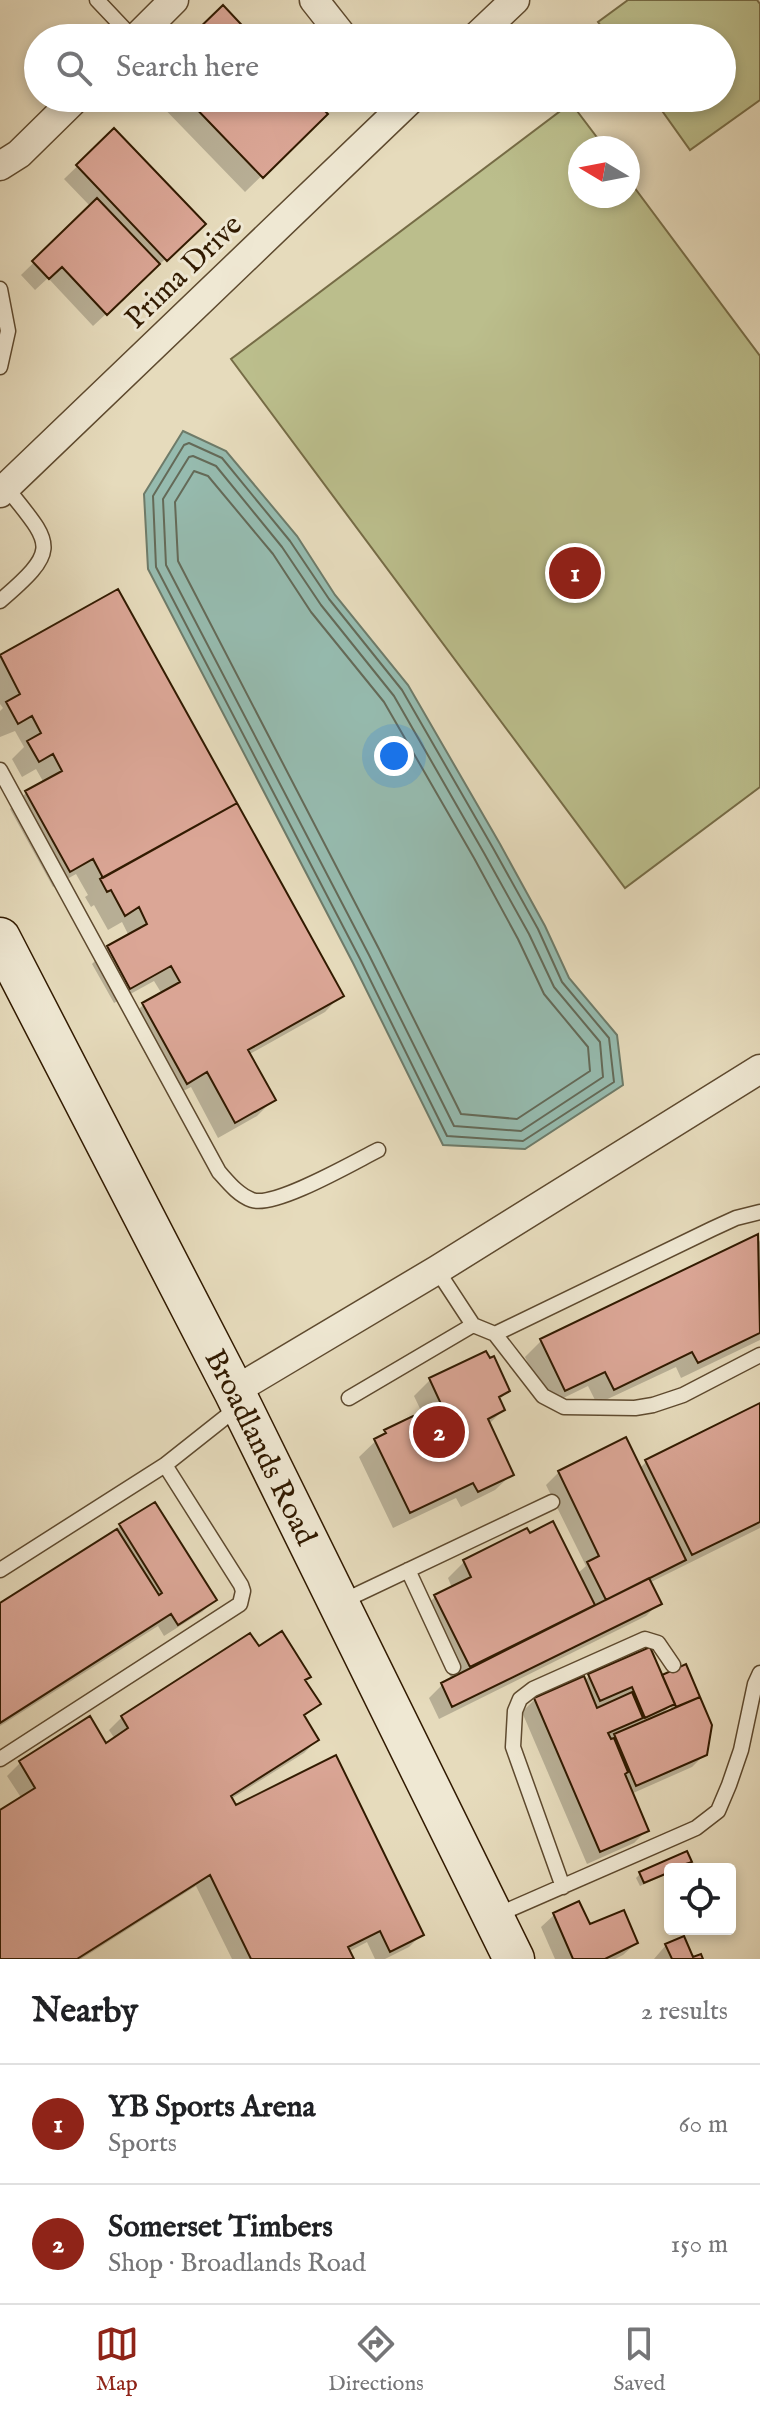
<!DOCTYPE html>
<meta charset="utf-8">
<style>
body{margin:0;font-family:"IM FELL English",serif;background:#f2f2f2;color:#202124}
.controls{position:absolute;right:24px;bottom:24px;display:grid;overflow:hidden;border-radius:8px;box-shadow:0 4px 12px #0003}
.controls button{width:72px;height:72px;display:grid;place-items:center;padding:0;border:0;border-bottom:2px solid #e0e0e0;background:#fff;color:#202124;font:40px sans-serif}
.compass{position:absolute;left:568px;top:136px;width:72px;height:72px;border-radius:50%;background:#fff;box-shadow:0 4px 12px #0003;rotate:280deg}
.you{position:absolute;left:394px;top:756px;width:28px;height:28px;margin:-20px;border:6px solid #fff;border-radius:50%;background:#1a73e8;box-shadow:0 0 0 12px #1a73e833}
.badge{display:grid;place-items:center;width:52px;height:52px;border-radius:50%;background:#8f2418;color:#fff;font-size:26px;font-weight:700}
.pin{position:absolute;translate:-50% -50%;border:4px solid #fff;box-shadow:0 2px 8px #0006}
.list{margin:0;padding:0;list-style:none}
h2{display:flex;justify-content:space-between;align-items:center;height:104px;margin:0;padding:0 32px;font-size:34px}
h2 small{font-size:26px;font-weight:400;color:#757577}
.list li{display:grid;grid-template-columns:52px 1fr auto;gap:24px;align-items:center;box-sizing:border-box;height:120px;padding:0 32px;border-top:2px solid #e0e0e0}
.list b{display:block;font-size:30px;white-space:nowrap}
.list p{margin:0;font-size:26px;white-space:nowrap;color:#757577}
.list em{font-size:26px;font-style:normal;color:#757577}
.icon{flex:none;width:44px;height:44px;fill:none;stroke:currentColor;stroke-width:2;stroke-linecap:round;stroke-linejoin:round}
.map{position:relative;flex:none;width:760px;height:1959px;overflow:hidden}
.search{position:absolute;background:#fff;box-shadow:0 4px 12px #0003;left:24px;right:24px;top:24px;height:88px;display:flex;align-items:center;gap:20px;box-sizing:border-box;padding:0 28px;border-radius:44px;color:#757577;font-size:30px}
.sheet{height:344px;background:#fff}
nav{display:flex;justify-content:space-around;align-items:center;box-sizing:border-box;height:112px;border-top:2px solid #e0e0e0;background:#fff;font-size:22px;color:#757577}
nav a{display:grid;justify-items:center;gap:4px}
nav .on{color:#8f2418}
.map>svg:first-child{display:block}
</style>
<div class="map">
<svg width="760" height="1959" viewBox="0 0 760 1959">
<rect width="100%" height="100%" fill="#e6dbbc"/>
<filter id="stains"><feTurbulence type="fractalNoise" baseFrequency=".0025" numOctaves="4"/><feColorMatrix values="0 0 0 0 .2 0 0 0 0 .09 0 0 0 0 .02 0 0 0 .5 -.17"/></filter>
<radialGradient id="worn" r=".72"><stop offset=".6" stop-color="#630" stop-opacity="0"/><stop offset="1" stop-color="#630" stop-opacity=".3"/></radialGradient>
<path fill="#bbbe8c" stroke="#766c46" stroke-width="2" d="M628 0H757L760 4V100L690 150 653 98H722V38H610L598 22Z
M571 103 605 148H580V196H628V179L760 356V787L625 888 231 359Z"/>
<path fill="#96bbaf" stroke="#6e7b69" stroke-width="2" d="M183 431 226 451 297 536 335 595 408 685 500 844 545 926 569 978 617 1035 623 1085 525 1149 443 1145 353 963 148 569 144 494Z"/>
<path fill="#0003" fill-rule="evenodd" d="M154 98H310L325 114 245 192Z
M114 131 203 224 93 326 48 278 35 290 21 275 91 207 64 179Z
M117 592 341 995 325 1012 248 1055 273 1100 257 1116 218 1138 191 1087 170 1098 127 1021 144 1004 162 994 154 981 114 1003 92 964 108 948 129 936 122 922 108 930 94 905 91 907 85 897 88 895 76 874 53 887 10 809 26 793 44 783 36 769 22 777 12 759 24 747 15 731 0 737V711L3 708 0 704V657Z
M757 1236 760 1242V1340L681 1378 676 1367 597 1404 588 1386 549 1405 525 1357 542 1340Z
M430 1380 508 1391 498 1401 503 1410 488 1425 512 1474 495 1490 461 1507 456 1498 393 1528 359 1457 385 1432 424 1417 414 1396Z
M760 1405V1528L649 1583 659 1603 646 1616 439 1719 429 1698 442 1685 452 1680 419 1613 435 1597 452 1588 448 1578 464 1562 526 1531 577 1574 586 1566 546 1485 559 1472 639 1469 646 1462Z
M120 1526 215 1600 202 1612 164 1636 158 1626 0 1726V1606L112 1534Z
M258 1649 304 1681 318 1704 303 1718 317 1740 304 1753 231 1799 235 1807 421 1935 409 1947 385 1959H375L367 1942 348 1952 352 1959H232L196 1886 81 1959H0V1812L22 1799 7 1776 20 1763 89 1719 105 1745 115 1739 109 1730 122 1717Z
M685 1667 710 1726 705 1754 692 1767 631 1794 647 1830 634 1843 587 1864 522 1712 535 1699 584 1681 590 1675 661 1678ZM670 1706 673 1711 660 1716Z
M690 1862 679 1869H670V1873L640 1886 636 1878 640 1874Z
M554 1915 636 1943 623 1955 615 1959H555L541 1927Z
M666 1945 692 1959H654Z"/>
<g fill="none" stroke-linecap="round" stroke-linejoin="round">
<path stroke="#646a58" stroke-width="2" d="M189 443 222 458 290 541 329 599 402 690 493 848 538 929 562 982 609 1038 614 1082 523 1141 447 1136 360 959 156 567 153 496 184 445Z
M193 456 216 466 282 547 321 605 394 696 484 853 529 934 554 987 600 1042 603 1077 521 1131 454 1126 369 955 166 565 163 499 189 457Z
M194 471 208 476 273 554 311 612 384 702 474 858 518 939 544 994 588 1047 590 1071 517 1119 461 1114 379 949 178 561 175 502Z"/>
</g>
<path fill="#dba696" stroke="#311a00" stroke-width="2" d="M223 5 254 38H189Z
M186 98H312L328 114 263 178Z
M114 128 206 224 167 261 76 165Z
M97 198 160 264 107 315 62 267 49 279 32 261Z
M118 589 237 803 103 878 93 859 70 872 25 791 62 771 53 754 39 762 27 741 41 733 32 716 18 724 6 702 20 694 0 655Z
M237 803 344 996 248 1050 276 1100 235 1123 207 1072 187 1084 142 1003 180 982 171 966 130 989 107 946 147 924 139 907 125 916 111 890 107 892 100 879Z
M758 1234 760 1333 698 1363 692 1352 614 1390 605 1372 565 1391 540 1339Z
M486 1351 490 1358 494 1356 510 1391 499 1397 505 1410 488 1419 514 1475 478 1492 473 1483 410 1513 374 1439 386 1433 384 1430 413 1416 415 1420 442 1406 429 1378Z
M760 1403V1522L692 1555 645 1460Z
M626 1437 686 1560 606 1600 587 1562 599 1556 558 1471Z
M155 1502 217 1600 178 1625 171 1614 0 1723V1603L117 1529 159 1595 162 1593 119 1524Z
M553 1521 595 1605 470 1667 434 1595 471 1577 463 1560 527 1528 530 1533Z
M649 1578 662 1604 452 1707 441 1683Z
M282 1631 311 1677 305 1680 321 1704 304 1715 319 1740 231 1796 236 1805 336 1755 424 1935 390 1952 380 1931 348 1947 354 1959H251L210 1875 77 1959H0V1810L35 1788 19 1761 90 1716 106 1743 128 1728 121 1716 250 1633 259 1646Z
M650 1647 675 1704 645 1718 632 1687 600 1701 588 1674Z
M686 1664 700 1697 676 1707 662 1675Z
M584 1676 597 1708 632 1692 643 1718 608 1733 611 1739 614 1738 628 1772 625 1774 649 1831 600 1852 534 1698Z
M700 1697 712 1725 707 1755 636 1786 614 1734Z
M687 1851 692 1862 670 1869V1872L644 1883 639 1872Z
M579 1901 590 1924 624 1910 638 1943 605 1959H573L553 1913Z
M684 1936 693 1957 701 1954 703 1959H672L665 1944Z"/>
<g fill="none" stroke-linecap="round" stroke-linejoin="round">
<defs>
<path id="service" d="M97 0 133 38
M0 289 8 331 0 367
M0 601C62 548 52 545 6 487
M0 770 219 1172C228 1182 238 1195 252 1200 275 1208 354 1162 378 1150
M437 1270 473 1325 495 1334 543 1396 564 1407 635 1408 653 1405 683 1395 760 1355
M495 1334 712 1229 736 1218 760 1212
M349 1398 473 1325
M0 1570 165 1465 237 1408
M408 1570 453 1667
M339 1603 552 1502
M0 1759 240 1604 243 1591 241 1585 165 1465
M563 1887 513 1747 515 1711 520 1699 533 1689 645 1639 658 1643 673 1665
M497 1915 696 1828 718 1811 729 1785 741 1750 755 1684 760 1673"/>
<path id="minor" d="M314 0 344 38
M136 38 174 0
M475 38 515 0
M0 166 19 154 76 98
M0 493 412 98
M234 1391 437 1270 760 1069"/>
<g id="secondary">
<path id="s1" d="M0 938 234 1391 514 1959"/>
</g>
</defs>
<use href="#service" stroke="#5e4a2f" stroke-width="17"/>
<use href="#minor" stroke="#5e4a2f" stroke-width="31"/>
<use href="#secondary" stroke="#311a00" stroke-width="43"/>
<use href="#service" stroke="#efe8d3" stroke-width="14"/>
<use href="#minor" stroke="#efe8d3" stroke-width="28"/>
<use href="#secondary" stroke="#efe8d3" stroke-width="40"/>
</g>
<g text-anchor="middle" stroke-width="6" stroke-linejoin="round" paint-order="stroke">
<g font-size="30" fill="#311a00" stroke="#efe8d3">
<text transform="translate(183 271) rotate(-44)" y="10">Prima Drive</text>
<text dy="10" stroke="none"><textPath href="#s1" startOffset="572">Broadlands Road</textPath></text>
</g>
</g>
<rect width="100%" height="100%" filter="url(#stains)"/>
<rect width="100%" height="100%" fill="url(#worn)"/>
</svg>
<div class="controls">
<button><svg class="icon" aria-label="locate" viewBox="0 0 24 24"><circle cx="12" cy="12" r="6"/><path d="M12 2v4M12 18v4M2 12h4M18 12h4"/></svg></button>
</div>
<svg class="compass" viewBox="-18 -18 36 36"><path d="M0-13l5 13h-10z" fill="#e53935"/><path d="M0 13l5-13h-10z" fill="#757577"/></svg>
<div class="you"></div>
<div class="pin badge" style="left:575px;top:573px">1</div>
<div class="pin badge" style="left:439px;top:1432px">2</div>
<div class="search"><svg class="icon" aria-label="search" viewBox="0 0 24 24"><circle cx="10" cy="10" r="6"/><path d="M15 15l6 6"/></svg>Search here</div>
</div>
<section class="sheet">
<h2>Nearby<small>2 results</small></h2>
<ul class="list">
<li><span class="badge">1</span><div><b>YB Sports Arena</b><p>Sports</p></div><em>60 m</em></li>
<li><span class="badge">2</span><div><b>Somerset Timbers</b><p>Shop · Broadlands Road</p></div><em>150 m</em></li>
</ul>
</section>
<nav>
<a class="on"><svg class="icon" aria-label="map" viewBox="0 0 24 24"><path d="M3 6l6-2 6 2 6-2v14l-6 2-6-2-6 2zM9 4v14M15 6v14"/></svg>Map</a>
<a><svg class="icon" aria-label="directions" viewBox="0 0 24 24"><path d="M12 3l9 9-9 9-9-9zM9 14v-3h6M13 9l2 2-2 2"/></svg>Directions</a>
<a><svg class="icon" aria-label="saved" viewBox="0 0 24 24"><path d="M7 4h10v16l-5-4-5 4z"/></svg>Saved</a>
</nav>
